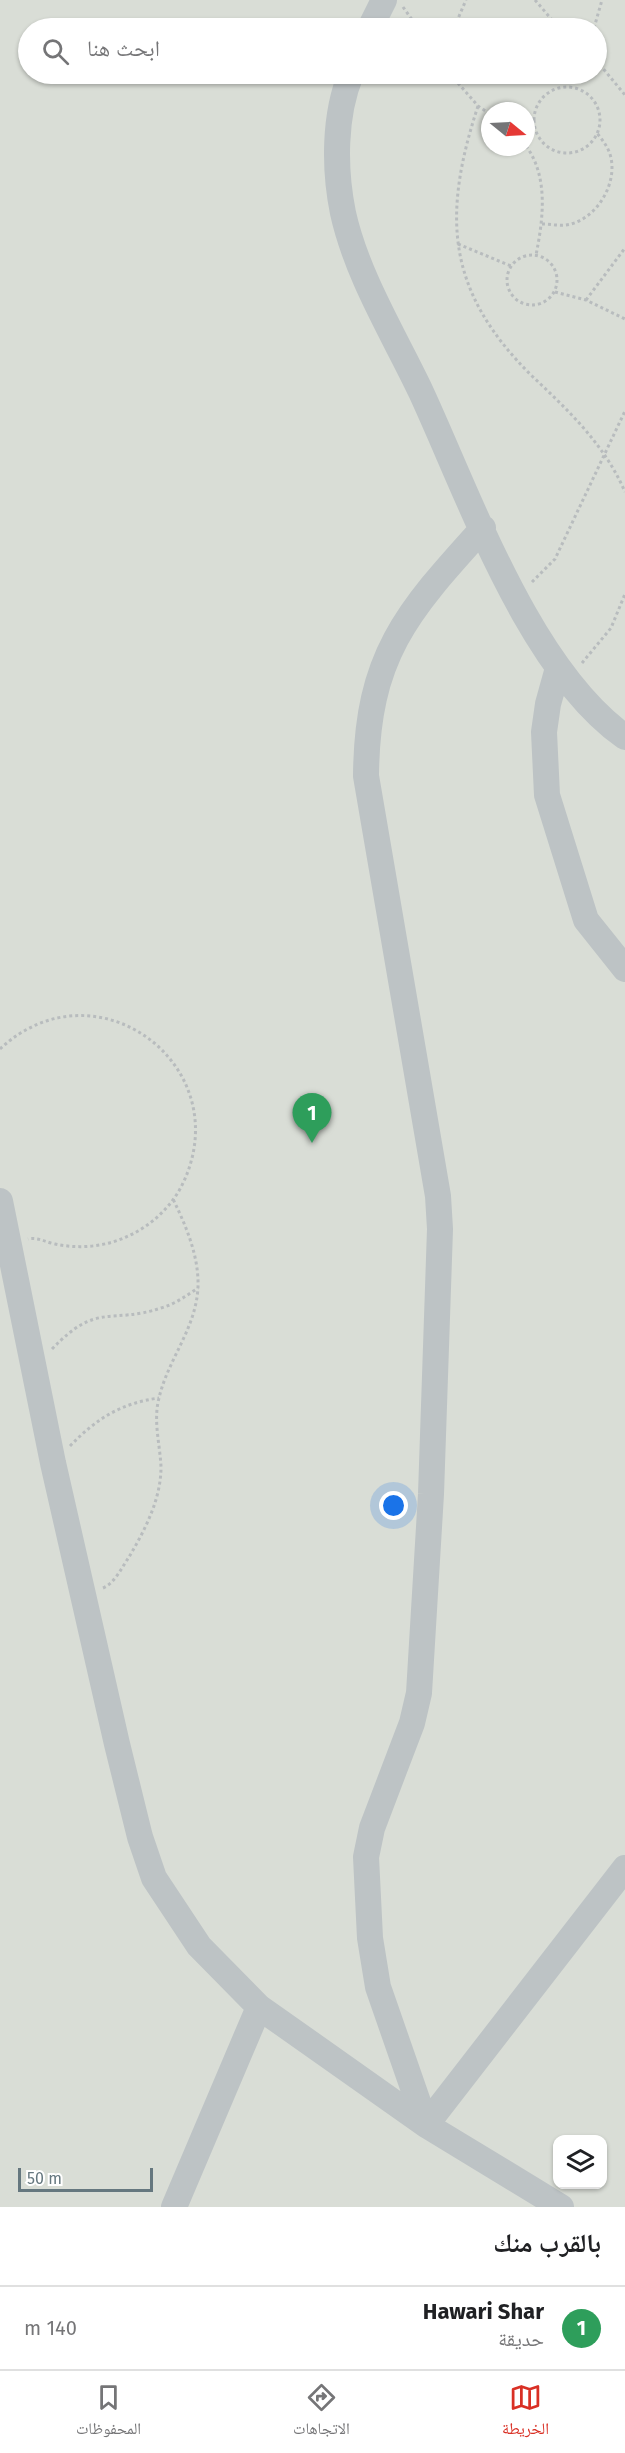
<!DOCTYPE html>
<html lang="ar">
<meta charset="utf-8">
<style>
body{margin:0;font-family:"Fira Sans","Noto Naskh Arabic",sans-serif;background:#f6f6f6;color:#202124;direction:rtl}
.controls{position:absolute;right:18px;bottom:18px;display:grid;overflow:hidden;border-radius:12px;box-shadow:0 2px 4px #0004}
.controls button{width:54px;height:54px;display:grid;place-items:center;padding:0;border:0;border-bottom:2px solid #e0e0e0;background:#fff;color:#202124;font:30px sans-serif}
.compass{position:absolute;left:481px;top:102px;width:54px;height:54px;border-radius:50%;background:#fff;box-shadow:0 2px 4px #0004;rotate:108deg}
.scale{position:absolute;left:18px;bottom:15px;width:135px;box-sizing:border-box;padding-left:6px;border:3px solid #65777f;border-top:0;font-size:16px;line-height:21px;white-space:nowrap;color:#65777f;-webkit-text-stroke:4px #fff;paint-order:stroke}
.you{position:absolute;left:394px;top:1506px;width:21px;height:21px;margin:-15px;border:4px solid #fff;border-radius:50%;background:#1a73e8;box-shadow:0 0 0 9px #1a73e833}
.badge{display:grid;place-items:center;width:39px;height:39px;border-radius:50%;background:#d93025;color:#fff;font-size:20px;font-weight:700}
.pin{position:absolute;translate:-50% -50px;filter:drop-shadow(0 2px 3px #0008)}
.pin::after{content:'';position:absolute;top:32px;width:21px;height:18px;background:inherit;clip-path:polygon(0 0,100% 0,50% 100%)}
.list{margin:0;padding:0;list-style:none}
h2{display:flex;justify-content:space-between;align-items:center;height:78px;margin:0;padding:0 24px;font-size:26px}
h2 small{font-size:20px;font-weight:400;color:#757577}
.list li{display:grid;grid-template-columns:39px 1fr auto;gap:18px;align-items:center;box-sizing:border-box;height:84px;padding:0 24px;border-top:2px solid #e0e0e0}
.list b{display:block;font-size:22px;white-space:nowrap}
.list p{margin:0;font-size:20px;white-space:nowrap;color:#757577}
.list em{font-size:20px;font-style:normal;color:#757577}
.icon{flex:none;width:33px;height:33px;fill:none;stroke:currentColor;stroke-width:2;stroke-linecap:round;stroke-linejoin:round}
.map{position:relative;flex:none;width:625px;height:2207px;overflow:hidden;direction:ltr}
.search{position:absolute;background:#fff;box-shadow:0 2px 4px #0004;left:18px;right:18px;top:18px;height:66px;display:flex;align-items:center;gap:15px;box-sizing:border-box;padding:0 21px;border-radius:33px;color:#757577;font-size:22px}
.sheet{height:162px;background:#fff}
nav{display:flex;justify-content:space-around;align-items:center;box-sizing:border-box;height:84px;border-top:2px solid #e0e0e0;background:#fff;font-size:16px;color:#757577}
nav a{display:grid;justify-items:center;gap:3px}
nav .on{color:#d93025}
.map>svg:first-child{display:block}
</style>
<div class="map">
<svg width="625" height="2207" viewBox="0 0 625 2207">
<rect width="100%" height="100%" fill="#f9f8f6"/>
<path fill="#d9ddd6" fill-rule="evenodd" d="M0 0H625V2207H0ZM28 28H596V74H28ZM490 111H526V147H490ZM558 2140H602V2184H558Z"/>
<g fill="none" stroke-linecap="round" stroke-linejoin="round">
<path stroke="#b8bcbe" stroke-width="3" stroke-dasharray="3 3" stroke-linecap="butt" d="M535 0 559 28
M403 7 418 28
M454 28 466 0
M594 28 602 0
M596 60 625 95
M450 74 478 106 490 114
M534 120a33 33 0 1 1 66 0a33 33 0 1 1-66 0Z
M478 106C442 216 446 291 532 376 568 410 605 445 625 492
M526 146C549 177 543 220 536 255
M542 224C550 224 558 226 566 225 595 221 617 186 611 158 609 148 603 141 597 133
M458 244 511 266
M507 280a25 25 0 1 1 50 0a25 25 0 1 1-50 0Z
M555 292 586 300 625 319
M586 300 625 248
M532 582 555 559 625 411
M582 663 611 628 625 594
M0 1049C95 960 237 1064 184 1181 173 1206 150 1227 126 1237 104 1247 78 1249 55 1244 45 1242 38 1237 28 1239
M52 1349C98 1301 110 1325 161 1308 175 1304 186 1296 198 1288
M70 1446C96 1419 121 1403 159 1398
M103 1588C115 1583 122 1567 129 1557 145 1530 161 1499 161 1467 160 1444 153 1421 159 1398 168 1359 196 1329 198 1287 199 1256 186 1226 173 1199"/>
<path stroke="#bdc3c5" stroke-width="26" d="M370 28 384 0
M351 74C334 115 334 169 343 213 357 276 394 335 421 392 470 498 529 669 625 737
M558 668 548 704 544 732 547 795 586 920 625 969
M0 1201 53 1463 117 1744 140 1837 154 1878 199 1946 259 2007 426 2125 561 2207
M426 2125 378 1987 370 1938 366 1857 372 1828 412 1723 419 1693 431 1494 440 1229 438 1196 366 776C367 656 406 613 483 528
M426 2125 625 1868
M174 2207 259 2007"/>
</g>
</svg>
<div class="controls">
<button><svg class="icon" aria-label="layers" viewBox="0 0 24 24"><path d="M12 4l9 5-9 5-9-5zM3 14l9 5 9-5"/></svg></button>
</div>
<svg class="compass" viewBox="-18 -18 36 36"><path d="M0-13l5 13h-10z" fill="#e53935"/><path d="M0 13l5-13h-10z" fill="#757577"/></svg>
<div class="scale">50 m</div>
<div class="you"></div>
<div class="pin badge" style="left:312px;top:1143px;background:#2e9e5b">1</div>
<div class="search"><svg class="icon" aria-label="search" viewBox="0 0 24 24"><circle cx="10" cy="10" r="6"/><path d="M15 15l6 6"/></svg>ابحث هنا</div>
</div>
<section class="sheet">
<h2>بالقرب منك<small></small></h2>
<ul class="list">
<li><span class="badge" style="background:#2e9e5b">1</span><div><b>Hawari Shar</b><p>حديقة</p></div><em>140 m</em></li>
</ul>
</section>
<nav>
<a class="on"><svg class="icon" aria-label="map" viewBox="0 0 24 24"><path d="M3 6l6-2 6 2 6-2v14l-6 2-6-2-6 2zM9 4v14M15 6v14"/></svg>الخريطة</a>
<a><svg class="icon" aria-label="directions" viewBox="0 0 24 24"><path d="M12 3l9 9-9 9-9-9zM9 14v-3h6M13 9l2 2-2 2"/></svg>الاتجاهات</a>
<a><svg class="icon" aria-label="saved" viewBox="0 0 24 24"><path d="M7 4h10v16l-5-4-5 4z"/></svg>المحفوظات</a>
</nav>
